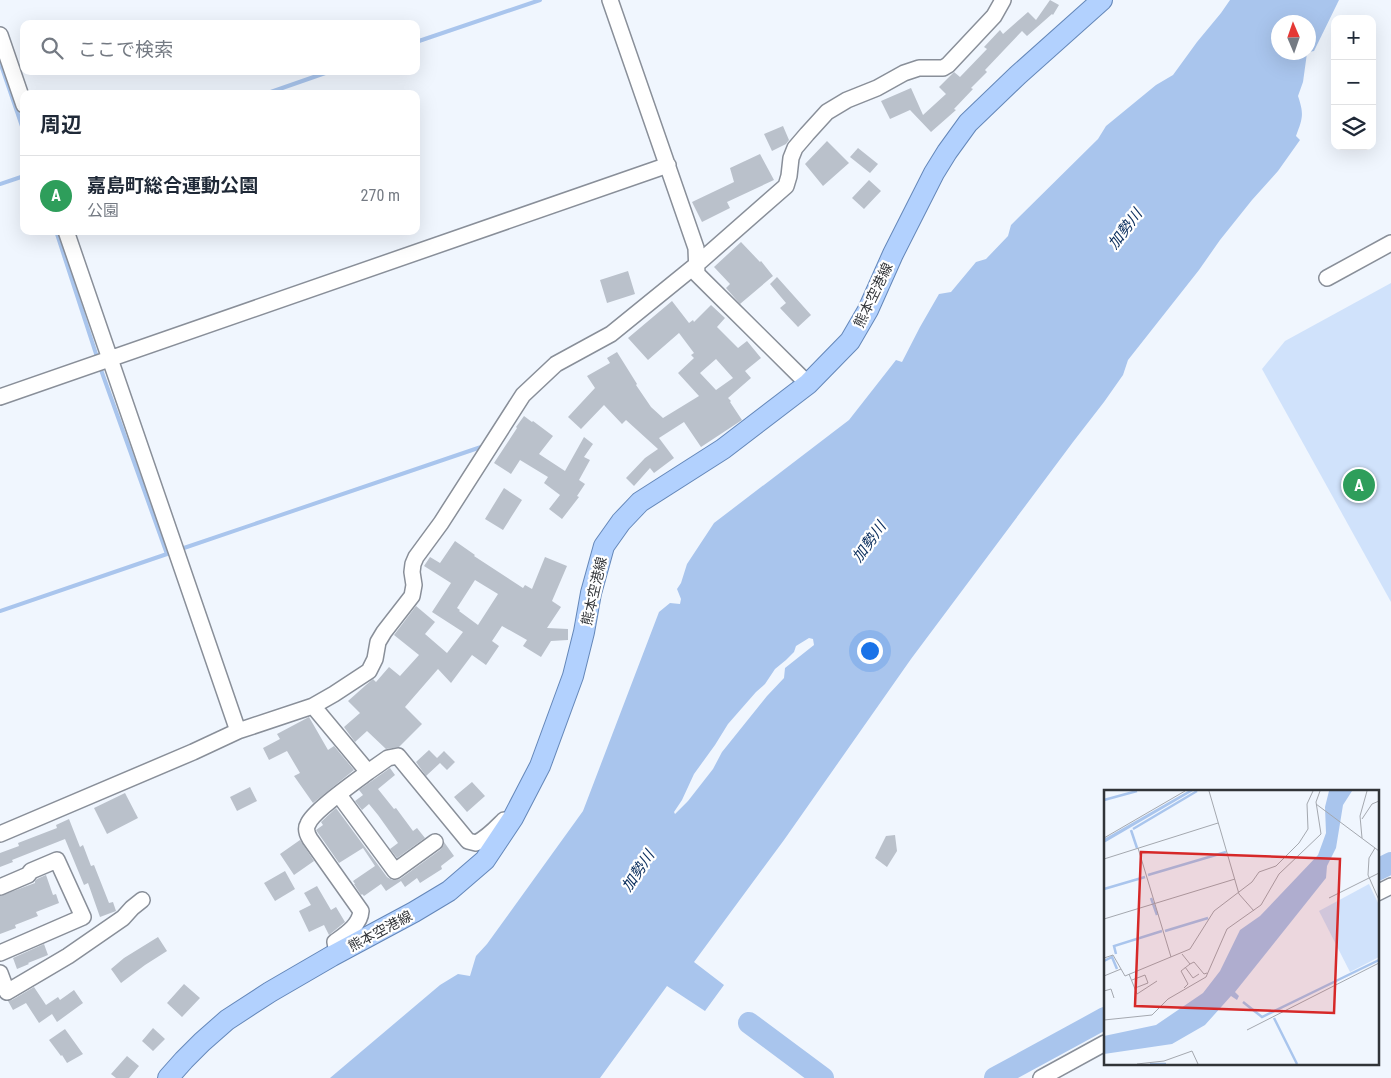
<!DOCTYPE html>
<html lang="ja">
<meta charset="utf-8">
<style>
body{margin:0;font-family:"Roboto Condensed","Noto Sans JP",sans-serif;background:#f2f2f3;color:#1f2937}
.controls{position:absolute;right:15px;top:15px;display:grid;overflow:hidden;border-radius:10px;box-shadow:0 5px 20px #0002}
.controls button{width:45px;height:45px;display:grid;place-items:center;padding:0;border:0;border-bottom:1px solid #e0e1e3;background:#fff;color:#1f2937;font:25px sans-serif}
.compass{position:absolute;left:1271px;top:15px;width:45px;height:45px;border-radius:50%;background:#fff;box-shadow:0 5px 20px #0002;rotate:358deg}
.you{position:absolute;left:869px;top:650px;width:18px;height:18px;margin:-12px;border:4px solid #fff;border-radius:50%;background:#1a73e8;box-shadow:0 0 0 8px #1a73e833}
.badge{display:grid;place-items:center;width:32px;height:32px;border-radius:50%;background:#8a451c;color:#fff;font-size:16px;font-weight:700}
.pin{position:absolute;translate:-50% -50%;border:2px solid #fff;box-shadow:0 1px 5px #0006}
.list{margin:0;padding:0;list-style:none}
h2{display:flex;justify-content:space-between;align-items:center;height:65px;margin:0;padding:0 20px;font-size:21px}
h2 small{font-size:16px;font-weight:400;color:#747a83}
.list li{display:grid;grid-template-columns:32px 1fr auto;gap:15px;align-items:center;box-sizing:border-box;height:80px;padding:0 20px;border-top:1px solid #e0e1e3}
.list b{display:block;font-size:19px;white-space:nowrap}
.list p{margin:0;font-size:16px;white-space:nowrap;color:#747a83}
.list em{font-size:16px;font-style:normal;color:#747a83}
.icon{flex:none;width:28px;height:28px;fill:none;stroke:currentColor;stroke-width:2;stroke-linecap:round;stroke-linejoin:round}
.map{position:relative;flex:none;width:1391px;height:1078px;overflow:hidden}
.search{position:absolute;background:#fff;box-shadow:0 5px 20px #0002;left:20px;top:20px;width:400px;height:55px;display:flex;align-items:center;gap:12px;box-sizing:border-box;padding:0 18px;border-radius:10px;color:#747a83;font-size:19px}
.panel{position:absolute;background:#fff;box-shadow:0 5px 20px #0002;left:20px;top:90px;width:400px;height:145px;border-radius:10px}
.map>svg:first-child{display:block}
</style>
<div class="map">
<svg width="1391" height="1078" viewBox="0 0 1391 1078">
<rect width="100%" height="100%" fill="#f0f6fe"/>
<path fill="#d0e2fb" d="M1391 283V602L1262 369 1285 341Z"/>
<path fill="#a9c5ed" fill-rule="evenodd" d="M1230 0H1339L1314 51 1309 52 1308 22H1278V52L1307 53 1303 82 1298 96C1304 114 1303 118 1296 136L1300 140 1278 171 1252 200 1220 240 1199 270 1128 360 1123 375 1104 402 1073 442 911 659 784 840 694 962 724 985 705 1011 667 986 600 1078H330L440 985 458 974 470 976 476 956 487 944 583 811 659 612 670 603 680 604 681 599 677 589 681 583 687 564 714 523 849 420 896 360 902 362 920 327 939 294 951 292 976 262 986 259 1008 236 1011 225 1098 139 1106 126 1156 85 1173 75 1197 42 1221 13ZM809 638 813 639 814 645 785 668 784 678 767 696 722 752 713 769 688 801 675 814 674 812 682 800 694 774 715 745 728 724 756 692 765 684 775 669 786 660 794 652 796 646Z"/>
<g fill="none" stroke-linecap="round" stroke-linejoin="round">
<path stroke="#a9c5ed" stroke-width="4" d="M416 42 540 0
M0 62 24 132
M265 94 331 71
M0 184 24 176
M56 231 98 360
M178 550 484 446
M0 611 167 554 100 367"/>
<path stroke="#a9c5ed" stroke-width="22" d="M1377 870 1391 863
M749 1023 823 1078
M995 1078 1105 1018"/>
</g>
<path fill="#bac1cb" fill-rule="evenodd" d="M1050 0 1059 5 1053 15 1052 14 1027 36 1022 31 985 70 987 72 971 88 973 89 954 109 956 110 931 132 910 110 890 119 881 101 911 88 923 115 946 94 939 87 954 72 960 77 987 49 984 47 1000 30 1003 34 1028 12 1036 20Z
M783 126 789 140 786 144 772 151 764 134Z
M827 141 849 163 823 186 805 164Z
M858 148 878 164 870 173 850 157Z
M760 154 774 180 727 202 730 208 702 222 692 202 734 182 730 168Z
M869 180 881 191 864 209 852 198Z
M741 242 760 262 761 261 773 276 740 304 726 288 730 284 714 267Z
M628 271 635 294 607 303 600 280Z
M777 277 811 315 798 327 780 308 786 303 770 284Z
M672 301 689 323 693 320 694 322 711 305 725 318 717 327 738 348 747 341 761 358 745 371 751 378 728 398 731 401 730 402 742 420 701 447 684 422 659 438 674 458 654 473 650 468 634 486 626 478 645 458 658 449 626 420 622 424 604 405 581 429 568 417 595 388 587 376 610 363 607 358 617 352 637 384 636 385 651 407 663 418 699 396 678 373 694 358 691 355 694 353 679 333 648 360 628 338ZM716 359 733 378 716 390 700 373Z
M524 416 532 422 533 421 553 436 539 454 565 471 584 437 593 444 584 457 590 460 579 480 585 484 577 496 579 497 562 519 549 509 560 495 544 483 548 477 520 460 511 474 494 463 517 428 516 427Z
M504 488 522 500 503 530 485 519Z
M455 541 475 555 474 556 523 588 525 585 532 589 545 557 567 566 552 601 561 607 547 628 568 629V640L551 641 541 657 523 646 527 640 502 626 492 641 499 646 486 665 472 655 451 683 438 669 405 707 422 724 399 747 386 749 367 731 355 742 344 727 360 713 348 701 366 685 373 679 376 682 389 667 400 676 419 655 394 635 416 606 435 622 425 634 447 653 463 632 432 612 451 583 424 566 430 557 440 563ZM475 580 498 594 478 625 459 611 460 610 457 608Z
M309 717 328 750 334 746 354 770 313 803 294 776 300 773 287 751 269 760 263 748 280 739 277 734Z
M429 750 437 758 444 751 455 762 447 770 440 763 426 776 416 762Z
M390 768 395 775 378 789 394 809 396 808 413 831 417 828 425 838 397 858 390 849 398 843 378 815 369 804 362 810 355 801 363 795 359 790Z
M472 782 485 796 467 812 454 797Z
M250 787 257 801 237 811 230 797Z
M125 793 138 818 107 834 94 808Z
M336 808 387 877 392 880H396L400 879 440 850 443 846 444 842 454 856 441 866 442 869 420 883 417 878 405 887 401 881 386 891 381 884 364 896 362 894 361 895 354 884H355L353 881 375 866 363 848 339 863 316 830 323 825 321 822Z
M69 819 80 847 83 845 91 866 94 865 109 903 113 902 116 911 100 917 88 883 84 885 65 839 12 860 13 862 0 867V853L19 846 18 843 57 828 56 825Z
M895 835 897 851 887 867 875 858 886 836Z
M300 840 314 861 294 875 280 854Z
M285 871 295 889 275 901 264 883Z
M46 875 53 895 56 894 59 903 36 912 38 916 15 925 16 928 0 934V896L35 883V881L37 879Z
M317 886 331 910 336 907 345 922 329 935 324 925 309 932 299 911 311 905 304 893Z
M158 937 167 951 145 965 121 983 111 969 124 958Z
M44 944 48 955 28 963 29 964 17 969 13 958Z
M184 984 200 998 182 1017 167 1003Z
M34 987 46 1005 58 997 60 1000 74 990 83 1003 57 1022 52 1014 39 1023 26 1003 13 1010 8 1001 12 1000Z
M153 1028 165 1039 153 1051 142 1041Z
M65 1029 83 1054 67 1063 62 1055 61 1056 49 1040Z
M127 1056 139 1066 129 1078H116L111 1074Z"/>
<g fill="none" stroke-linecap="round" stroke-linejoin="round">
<defs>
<path id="minor" d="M610 0 696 248 697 274 808 384
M0 35 24 105
M66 231 238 731
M1327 278 1391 243
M0 397 668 165
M313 706 368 772 388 758 398 756 468 841 476 843C487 838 495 829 504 820
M339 795 395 871 435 842
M0 834 193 752 238 731 313 706 334 694 369 671 375 659 378 642 384 632 412 596 414 585 412 572 413 564 416 557 441 523 523 395 556 364 611 334 696 265 786 186 789 176 791 158 795 148 807 134 827 112 847 100 877 88 904 73 919 68H943L948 65 994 16 1003 0
M0 887 28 875 31 871 57 860 83 917 0 953
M1377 893 1391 886
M337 953 335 942C346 934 360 925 361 911L310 839C307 834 305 829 308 824 313 811 355 782 368 772
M0 973 7 992 68 956 123 918 132 908 142 900
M1041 1078 1105 1043"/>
<path id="major" d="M168 1078 184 1060 202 1042 227 1020 270 992 332 956 414 912 449 891 485 860 513 818 540 766 573 676 584 632 591 593 604 546 621 522 640 502 723 449 808 384 850 341 868 310 893 254 934 173 947 152 968 123 1018 75 1102 0"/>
</defs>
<use href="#minor" stroke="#898f99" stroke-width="18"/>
<use href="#major" stroke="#6487b9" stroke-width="22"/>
<use href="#minor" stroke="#fff" stroke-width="15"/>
<use href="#major" stroke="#b2d1fe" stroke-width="20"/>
</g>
<g text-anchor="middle" stroke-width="4.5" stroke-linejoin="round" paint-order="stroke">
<g font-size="14" fill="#313438" stroke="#fff">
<text transform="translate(873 295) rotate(-64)" y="5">熊本空港線</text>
<text transform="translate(594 591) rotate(-77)" y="5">熊本空港線</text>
<text transform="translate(380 931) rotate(-28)" y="5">熊本空港線</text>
</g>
<g font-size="15" font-style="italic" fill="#092d5d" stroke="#fff">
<text transform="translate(1125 229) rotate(-53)" y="5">加勢川</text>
<text transform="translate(869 542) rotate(-54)" y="5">加勢川</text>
<text transform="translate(638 871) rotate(-56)" y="5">加勢川</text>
</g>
</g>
<g transform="translate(1104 790)">
<rect width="275" height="275" fill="#f0f6fe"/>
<path d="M265 94 275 115V167L246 182 215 121Z" fill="#d0e2fb"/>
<path d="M84 1H89L0 53V49ZM225 1H248L239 15 232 58 223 76 222 88 131 202 135 206 133 210 127 206 101 235 68 254 0 264V246L52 235 99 203 116 181 136 140 156 126 214 65 222 43 221 17Z" fill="#a9c5ed"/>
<path fill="none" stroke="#a9c5ed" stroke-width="2.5" d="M0 10 33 1M29 39 93 1M27 40 33 58M44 85 122 62M0 99 41 87M47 108 53 125M61 141 104 128M12 164 10 156 58 141M0 171 8 167 13 179M139 212 158 227 275 170M170 228 193 274M46 274H62"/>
<path fill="none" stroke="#a4a8af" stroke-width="1" d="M105 1 135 104 150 121M212 14 275 61M258 29 268 14 275 11M0 48 81 1M258 48 256 26 263 1M34 58 67 167M271 58 265 68 264 85 275 110M0 69 114 33M225 108 275 83M0 129 131 89M78 164 86 174 90 172 100 184 103 183M0 168 9 165 21 186 86 159 110 121 148 92 155 82 172 76 195 53 204 39 203 14 209 1M81 177 89 188 95 184M25 184 33 204 53 191M0 186 17 179M28 190 41 185 44 193 31 198M80 198 84 194 77 181 86 174M0 201 7 199 10 208M0 230 48 225 64 209 102 187 123 139 157 115 175 84 217 44 212 12 216 1M143 240 275 173M33 274 60 271 88 261 94 274"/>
<path fill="#d62828" fill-opacity="0.15" stroke="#d62828" stroke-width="2.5" d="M37 62 236 69 230 223 31 216Z"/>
<rect width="275" height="275" fill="none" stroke="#313438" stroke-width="2.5"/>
</g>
</svg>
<div class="controls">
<button>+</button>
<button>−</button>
<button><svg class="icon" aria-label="layers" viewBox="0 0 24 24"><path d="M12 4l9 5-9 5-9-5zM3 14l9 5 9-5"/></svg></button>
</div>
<svg class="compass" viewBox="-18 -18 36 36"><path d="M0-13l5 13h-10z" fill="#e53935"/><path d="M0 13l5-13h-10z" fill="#747a83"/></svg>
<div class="you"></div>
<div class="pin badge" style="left:1359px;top:485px;background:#2e9e5b">A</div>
<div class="search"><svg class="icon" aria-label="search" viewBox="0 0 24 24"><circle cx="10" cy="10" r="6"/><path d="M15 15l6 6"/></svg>ここで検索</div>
<section class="panel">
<h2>周辺<small></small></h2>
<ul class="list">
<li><span class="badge" style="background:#2e9e5b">A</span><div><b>嘉島町総合運動公園</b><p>公園</p></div><em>270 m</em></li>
</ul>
</section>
</div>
